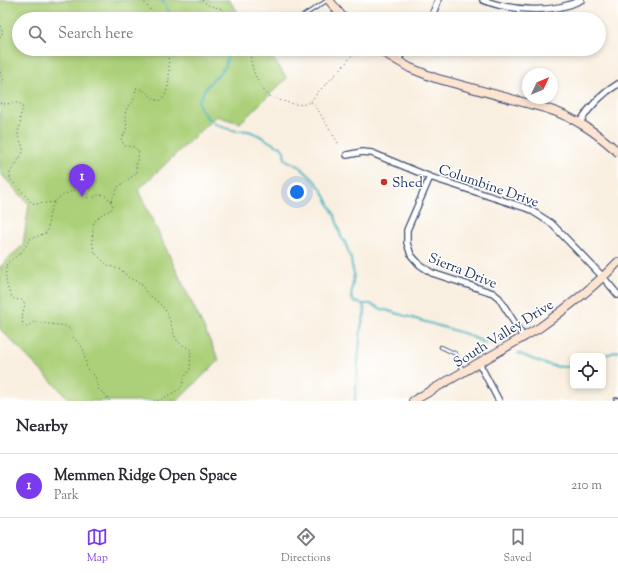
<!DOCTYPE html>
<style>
body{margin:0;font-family:"Sorts Mill Goudy",serif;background:#f2f2f3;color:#2b2b33}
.controls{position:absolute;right:12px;bottom:12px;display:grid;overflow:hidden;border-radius:6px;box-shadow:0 2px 6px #0003}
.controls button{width:36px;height:36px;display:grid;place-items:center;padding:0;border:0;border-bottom:1px solid #e1e1e2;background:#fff;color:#2b2b33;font:20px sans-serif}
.compass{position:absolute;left:522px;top:68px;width:36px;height:36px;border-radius:50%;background:#fff;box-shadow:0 2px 6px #0003;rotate:46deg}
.you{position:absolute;left:297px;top:192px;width:14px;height:14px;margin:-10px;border:3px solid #fff;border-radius:50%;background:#1a73e8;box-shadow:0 0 0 6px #1a73e833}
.badge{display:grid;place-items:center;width:26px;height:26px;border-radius:50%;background:#7c3aed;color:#fff;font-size:13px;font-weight:700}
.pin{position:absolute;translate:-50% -33px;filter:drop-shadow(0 1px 2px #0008)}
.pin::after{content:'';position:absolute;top:21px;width:14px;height:12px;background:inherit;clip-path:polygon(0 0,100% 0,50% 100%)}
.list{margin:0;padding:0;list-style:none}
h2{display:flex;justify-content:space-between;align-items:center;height:52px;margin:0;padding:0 16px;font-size:17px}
h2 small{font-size:13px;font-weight:400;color:#7c7c81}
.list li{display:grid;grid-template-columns:26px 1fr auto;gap:12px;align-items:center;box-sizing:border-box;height:64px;padding:0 16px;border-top:1px solid #e1e1e2}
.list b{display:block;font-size:15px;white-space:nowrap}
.list p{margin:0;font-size:13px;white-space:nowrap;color:#7c7c81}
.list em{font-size:13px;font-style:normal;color:#7c7c81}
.icon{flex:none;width:22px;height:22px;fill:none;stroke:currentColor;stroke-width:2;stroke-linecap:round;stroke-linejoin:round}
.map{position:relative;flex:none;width:618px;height:401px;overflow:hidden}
.search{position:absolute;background:#fff;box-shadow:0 2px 6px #0003;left:12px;right:12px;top:12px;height:44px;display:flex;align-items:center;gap:10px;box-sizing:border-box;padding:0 14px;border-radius:22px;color:#7c7c81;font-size:15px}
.sheet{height:116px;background:#fff}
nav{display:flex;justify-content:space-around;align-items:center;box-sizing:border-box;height:56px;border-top:1px solid #e1e1e2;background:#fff;font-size:11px;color:#7c7c81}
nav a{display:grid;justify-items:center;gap:2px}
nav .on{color:#7c3aed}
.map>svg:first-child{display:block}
</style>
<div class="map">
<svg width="618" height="401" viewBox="0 0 618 401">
<rect width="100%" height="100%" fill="#fff"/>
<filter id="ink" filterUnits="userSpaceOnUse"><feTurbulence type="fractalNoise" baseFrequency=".025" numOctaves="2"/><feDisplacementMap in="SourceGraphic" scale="8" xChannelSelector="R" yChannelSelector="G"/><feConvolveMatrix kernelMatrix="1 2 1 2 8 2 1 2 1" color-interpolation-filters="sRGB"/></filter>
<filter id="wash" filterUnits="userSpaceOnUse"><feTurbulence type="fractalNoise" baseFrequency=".012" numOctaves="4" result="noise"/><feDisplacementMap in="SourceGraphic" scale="16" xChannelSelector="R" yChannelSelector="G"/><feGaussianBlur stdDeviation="0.9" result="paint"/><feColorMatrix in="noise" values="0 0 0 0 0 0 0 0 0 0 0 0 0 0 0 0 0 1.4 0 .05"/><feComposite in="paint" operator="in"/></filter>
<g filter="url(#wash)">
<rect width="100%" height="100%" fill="#f9efe0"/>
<path fill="#acd079" stroke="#64806c" d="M0 0H229L243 19H19V49H266L287 78 240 123 216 116 138 190 219 360 177 401H71L0 329V267L23 245 29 204 0 173Z"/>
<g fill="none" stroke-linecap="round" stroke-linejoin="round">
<path stroke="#46b5bf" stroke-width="2" d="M161 0C168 5 167 13 173 19L185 17 190 19
M229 49 225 67 207 86 198 102C204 121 219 128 238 131 243 131 247 130 251 132 262 135 268 143 281 147L284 151 285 159 288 161 300 167 314 180 322 190 335 216 341 237 345 242 351 259 352 266 354 274 351 297 354 302 363 304 365 312 361 327 355 401
M363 304H370L382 309 466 334 487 344
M518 353C535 360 554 370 573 366
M603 356 618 351"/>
</g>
</g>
<g filter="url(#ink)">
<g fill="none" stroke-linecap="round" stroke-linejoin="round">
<defs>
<path id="lane" d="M298 19 328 0
M441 347 456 354 463 371"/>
<path id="street" d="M483 0C511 11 554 14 581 0
M431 19 438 0
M397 61 405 49
M580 122C590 106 601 94 618 84
M347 155 362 152 372 153 430 177 529 209 551 223 603 277 618 295
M430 177 407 230V243L411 255 420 265 432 273 493 293 499 298 524 338
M479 363 499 401
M617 401H618"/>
<path id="secondary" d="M329 0 344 19
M378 49 410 68 435 78 548 109C576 118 597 133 618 152
M413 401 539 328C567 308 594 287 618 262"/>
</defs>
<use href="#lane" stroke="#3c4c72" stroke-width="4.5"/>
<use href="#street" stroke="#3c4c72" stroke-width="8"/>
<use href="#secondary" stroke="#3c4c72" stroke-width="10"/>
<path stroke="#3c4c72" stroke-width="1" stroke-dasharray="1 3" stroke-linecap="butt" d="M142 0 158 19
M202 0 208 5 222 9 235 19
M0 26 3 32 0 38
M250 49C250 68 257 82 268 96 279 100 294 106 305 104 313 102 315 94 321 89 334 76 346 65 356 49
M0 72 3 78V82L0 85
M311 102 318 110 338 143
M0 103C8 106 15 100 22 105 24 111 20 113 20 119 20 121 21 124 20 126 20 131 19 126 18 132 17 139 24 144 23 152 23 154 11 171 10 172V179L32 203 36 204 55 202
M111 201 119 186 137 173 136 166 139 152 134 147 125 146 121 139C133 123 121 121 127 108 128 105 132 104 133 101 135 97 135 92 136 88 147 89 150 99 160 101 173 90 169 64 167 49
M110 401 106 395 98 389 95 376 87 369 83 348 72 336 71 330 66 326 34 322 25 328C20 322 23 311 25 304L22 300 14 299C6 291 4 274 7 263L22 252 30 239 46 233C49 228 48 224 49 218 52 194 69 192 88 187L91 189 87 195 88 199H90C93 198 96 196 99 195 106 193 111 201 113 206L111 210 102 214 94 222 93 227 92 240 94 251 97 255 107 265 121 270 129 278 138 282 140 285H143C144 292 147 293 152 297 155 298 158 303 161 305 170 313 171 328 176 339 180 345 186 346 191 350L190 369 183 380V385L180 389 160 400 154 401"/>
<use href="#lane" stroke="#fff" stroke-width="2.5"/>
<use href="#street" stroke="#fff" stroke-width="5.5"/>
<use href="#secondary" stroke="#fde4d1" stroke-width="8"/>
</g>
</g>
<circle fill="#c8321e" stroke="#fff" stroke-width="1.5" cx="384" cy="182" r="4"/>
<g text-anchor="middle" stroke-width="3" stroke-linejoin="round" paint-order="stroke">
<g font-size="14" fill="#1b2f5e" stroke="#fff" text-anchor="start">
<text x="392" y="187">Shed</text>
</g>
<g font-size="14" fill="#1b2f5e" stroke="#fff">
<text transform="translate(489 185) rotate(19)" y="5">Columbine Drive</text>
<text transform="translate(463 270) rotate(22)" y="5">Sierra Drive</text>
<text transform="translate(503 333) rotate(-32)" y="5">South Valley Drive</text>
</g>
</g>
</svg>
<div class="controls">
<button><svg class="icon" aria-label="locate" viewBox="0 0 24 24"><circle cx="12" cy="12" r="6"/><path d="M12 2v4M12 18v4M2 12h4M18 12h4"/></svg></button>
</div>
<svg class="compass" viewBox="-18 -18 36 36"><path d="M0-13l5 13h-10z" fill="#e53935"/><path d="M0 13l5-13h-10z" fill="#7c7c81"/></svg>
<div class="you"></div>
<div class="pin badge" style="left:82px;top:197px">1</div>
<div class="search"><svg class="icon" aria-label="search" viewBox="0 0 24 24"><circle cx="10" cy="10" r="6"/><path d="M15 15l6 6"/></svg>Search here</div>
</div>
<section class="sheet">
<h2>Nearby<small></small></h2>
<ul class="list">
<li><span class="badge">1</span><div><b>Memmen Ridge Open Space</b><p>Park</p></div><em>210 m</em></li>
</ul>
</section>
<nav>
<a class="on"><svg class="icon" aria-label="map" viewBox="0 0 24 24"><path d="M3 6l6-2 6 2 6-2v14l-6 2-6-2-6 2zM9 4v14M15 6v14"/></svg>Map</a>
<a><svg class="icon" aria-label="directions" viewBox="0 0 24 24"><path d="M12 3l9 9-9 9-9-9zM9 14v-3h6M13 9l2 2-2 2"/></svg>Directions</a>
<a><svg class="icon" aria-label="saved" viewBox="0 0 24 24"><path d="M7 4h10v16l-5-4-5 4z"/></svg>Saved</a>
</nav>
